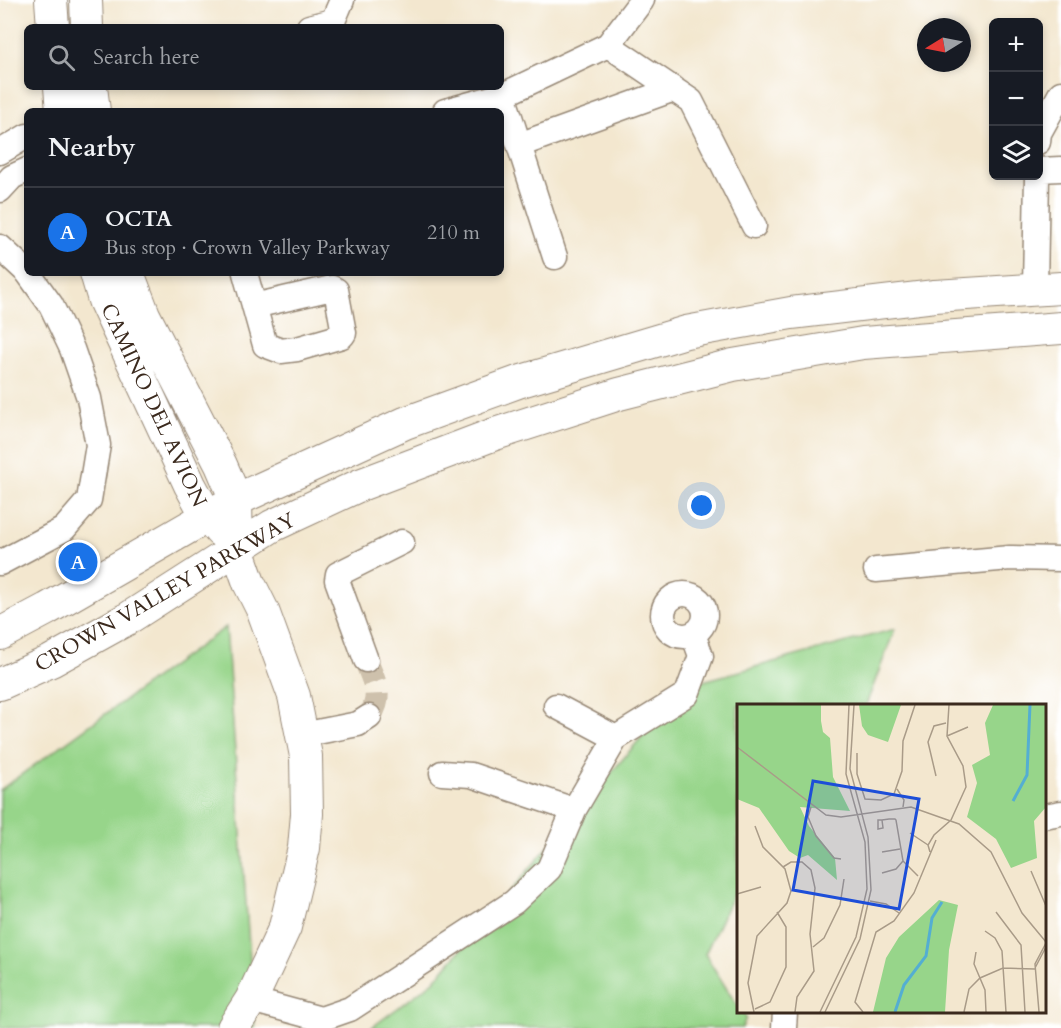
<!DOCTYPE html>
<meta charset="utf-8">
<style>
body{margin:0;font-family:Cardo,serif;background:#20242c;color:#f1f3f6}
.controls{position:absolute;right:18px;top:18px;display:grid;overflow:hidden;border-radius:9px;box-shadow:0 3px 9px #0003}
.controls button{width:54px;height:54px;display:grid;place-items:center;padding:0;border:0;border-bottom:2px solid #363941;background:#171b24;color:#f1f3f6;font:30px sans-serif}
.compass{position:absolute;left:917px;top:18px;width:54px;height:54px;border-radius:50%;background:#171b24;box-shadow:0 3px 9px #0003;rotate:260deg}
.you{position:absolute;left:702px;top:506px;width:21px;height:21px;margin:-15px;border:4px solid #fff;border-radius:50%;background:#1a73e8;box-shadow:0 0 0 9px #1a73e833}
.badge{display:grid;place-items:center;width:39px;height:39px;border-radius:50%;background:#1a73e8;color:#fff;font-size:20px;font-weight:700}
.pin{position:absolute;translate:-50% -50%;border:3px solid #fff;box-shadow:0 2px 6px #0006}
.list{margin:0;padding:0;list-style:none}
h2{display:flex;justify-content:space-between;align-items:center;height:78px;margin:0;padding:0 24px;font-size:26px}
h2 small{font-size:20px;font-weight:400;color:#9ea1a6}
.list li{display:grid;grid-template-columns:39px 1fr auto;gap:18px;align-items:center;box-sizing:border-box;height:90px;padding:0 24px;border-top:2px solid #363941}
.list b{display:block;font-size:22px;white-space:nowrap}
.list p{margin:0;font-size:20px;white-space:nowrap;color:#9ea1a6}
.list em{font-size:20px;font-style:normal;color:#9ea1a6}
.icon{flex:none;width:33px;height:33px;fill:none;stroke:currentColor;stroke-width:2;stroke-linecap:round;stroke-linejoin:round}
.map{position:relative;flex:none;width:1061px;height:1028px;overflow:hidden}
.search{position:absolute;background:#171b24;box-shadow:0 3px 9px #0003;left:24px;top:24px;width:480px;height:66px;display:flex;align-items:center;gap:15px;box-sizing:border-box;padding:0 21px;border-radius:9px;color:#9ea1a6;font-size:22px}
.panel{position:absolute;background:#171b24;box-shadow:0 3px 9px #0003;left:24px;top:108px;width:480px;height:168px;border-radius:9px}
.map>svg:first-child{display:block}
</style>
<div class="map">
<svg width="1061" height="1028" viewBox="0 0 1061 1028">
<rect width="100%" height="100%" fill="#fff"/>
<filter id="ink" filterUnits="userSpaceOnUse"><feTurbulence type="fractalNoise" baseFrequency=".0167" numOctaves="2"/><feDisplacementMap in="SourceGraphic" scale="12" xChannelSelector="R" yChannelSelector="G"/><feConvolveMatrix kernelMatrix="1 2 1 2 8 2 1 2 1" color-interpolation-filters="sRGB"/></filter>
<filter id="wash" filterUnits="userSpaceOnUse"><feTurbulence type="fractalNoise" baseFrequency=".008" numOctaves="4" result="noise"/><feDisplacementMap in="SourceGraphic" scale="24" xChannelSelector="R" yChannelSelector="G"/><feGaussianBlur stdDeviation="1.35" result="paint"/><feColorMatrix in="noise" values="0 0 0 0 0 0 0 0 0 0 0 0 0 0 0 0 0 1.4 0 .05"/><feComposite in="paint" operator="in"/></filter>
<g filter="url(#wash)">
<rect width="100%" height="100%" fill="#f3e7cf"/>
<path fill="#97d58a" stroke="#698054" stroke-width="1.5" d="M226 627 255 1028H0V790Z
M895 629 866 705 738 706V884L705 954 738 1007V1012H742L746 1018 742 1028H371L434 981 685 686Z"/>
</g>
<g filter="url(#ink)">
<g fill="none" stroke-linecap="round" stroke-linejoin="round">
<path stroke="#cec1ac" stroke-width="24" stroke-dasharray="24 12" stroke-linecap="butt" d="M366 660C374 684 384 695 369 717"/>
<defs>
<path id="minor" d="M309 27 333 21
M334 27 333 21 342 0
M608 45 691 101 754 226
M503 95 555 257
M445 111 503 95 608 45 642 0
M1038 142 1039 133 1061 93
M519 145 674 89
M0 152 27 136
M1038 170 1061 169
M0 190 12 177 27 170
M0 247 27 272
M245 273 265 345 281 351 297 349 342 336 344 333 336 290 332 288 254 306
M1035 288 1037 176
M0 563 64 529 89 500 98 445 89 398 72 349 51 305 28 273
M876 570 1010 558 1061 559
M663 615a21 21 0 1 1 42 0a21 21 0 1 1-42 0Z
M366 660 337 580 338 574 402 542
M556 706 616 738
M302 735 358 724 369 717
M442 773 471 775 574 810
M1044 816 1061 813
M251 1000 321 1019 350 1009 514 902 549 869 574 810 616 738 687 694 701 656 693 634
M784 1028 785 1012"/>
<path id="major" d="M51 0 53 27
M86 0 87 27
M60 87 62 111
M91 87 94 111
M96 273 104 300 190 485 204 511 220 531
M128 273 144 315 221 465 236 500 237 549 249 583 263 611 294 696 306 756 307 814 304 848 285 927 251 1000 233 1028
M0 634 47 609 236 500 405 423 518 382 686 332 791 313 935 296 1061 288
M0 684 51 661 127 619 272 526 360 485 492 435 619 394 733 365 863 343 1061 328"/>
</defs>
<use href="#minor" stroke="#978876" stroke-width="27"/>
<use href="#major" stroke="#978876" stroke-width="34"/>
<use href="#minor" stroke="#fff" stroke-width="24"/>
<use href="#major" stroke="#fff" stroke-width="32"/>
</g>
</g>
<g text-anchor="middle" stroke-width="5" stroke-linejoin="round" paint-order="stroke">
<g font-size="21" fill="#3b2a1e" stroke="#fff">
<text transform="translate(154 405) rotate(65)" y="7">CAMINO DEL AVION</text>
<text transform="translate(165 592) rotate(-30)" y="7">CROWN VALLEY PARKWAY</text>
</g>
</g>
<g transform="translate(737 704)">
<rect width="309" height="309" fill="#f3e7cf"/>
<path d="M0 1H84V17L86 28 93 34 96 73 113 107 63 103 72 122 98 154 100 176 71 151 63 154 52 147 22 104 0 95ZM122 1H164L151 38 131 31 125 22ZM256 1H309V103L297 117 300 154 274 164 259 135 230 113 240 79 235 61 253 51 248 19ZM202 196 221 201 212 246 208 308H136L149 254 162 233Z" fill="#97d58a"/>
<path fill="none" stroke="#54aed2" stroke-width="3" d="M276 97 290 71 293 1M158 308 167 281 189 252 195 214 205 198"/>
<path fill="none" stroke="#a99b88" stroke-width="1.5" d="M210 32 231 23M0 43 89 111 104 113 174 103 222 120 254 148 285 209 309 238M120 49V70L128 95 144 96 157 90 165 67 166 37 178 1M199 72 191 38 197 22 209 19M160 85 167 96 166 103M74 103 71 113 79 132 97 154 104 155M145 116 146 124 141 125V116H145L152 115H158L159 116 166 157 181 172M173 129 191 141M145 148 163 145M193 148 191 141 197 131 214 116 229 83 226 62 210 32 212 1M46 163 54 158H65L74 166 78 184 73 230 77 267 60 293 58 308M294 167 309 202M145 169 159 165 166 157M0 190 24 183M133 197 149 200 162 209M132 200 152 203M259 208 284 241 288 308M248 227 258 234 265 247 269 308M76 243 87 234 103 201 107 175M239 248 237 260 248 286 249 308M298 264 309 243M18 305 33 298 49 263V223L40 208M17 308 11 279 20 232 50 199 54 187 48 165 26 143 18 122M83 308 119 233 130 185 128 138 109 70 112 1M88 308 123 235 134 186 131 133 113 65 117 1M126 308 118 298 139 228 157 217 177 189 199 136M227 308 232 285 243 274 266 264 298 265M302 308 298 260 309 239"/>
<path fill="#1d4ed8" fill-opacity="0.15" stroke="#1d4ed8" stroke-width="3" d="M76 77 182 95 162 205 56 186Z"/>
<rect width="309" height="309" fill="none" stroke="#3b2a1e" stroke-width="3"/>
</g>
</svg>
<div class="controls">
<button>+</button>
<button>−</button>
<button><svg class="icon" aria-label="layers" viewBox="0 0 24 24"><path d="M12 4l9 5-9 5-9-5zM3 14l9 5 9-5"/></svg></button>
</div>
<svg class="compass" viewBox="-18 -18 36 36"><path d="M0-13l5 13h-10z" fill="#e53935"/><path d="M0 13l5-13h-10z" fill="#9ea1a6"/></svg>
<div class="you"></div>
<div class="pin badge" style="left:78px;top:562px">A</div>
<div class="search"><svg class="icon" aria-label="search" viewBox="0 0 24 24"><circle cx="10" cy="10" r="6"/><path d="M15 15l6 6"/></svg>Search here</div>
<section class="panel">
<h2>Nearby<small></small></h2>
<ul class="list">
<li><span class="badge">A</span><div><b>OCTA</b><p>Bus stop · Crown Valley Parkway</p></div><em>210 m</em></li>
</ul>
</section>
</div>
